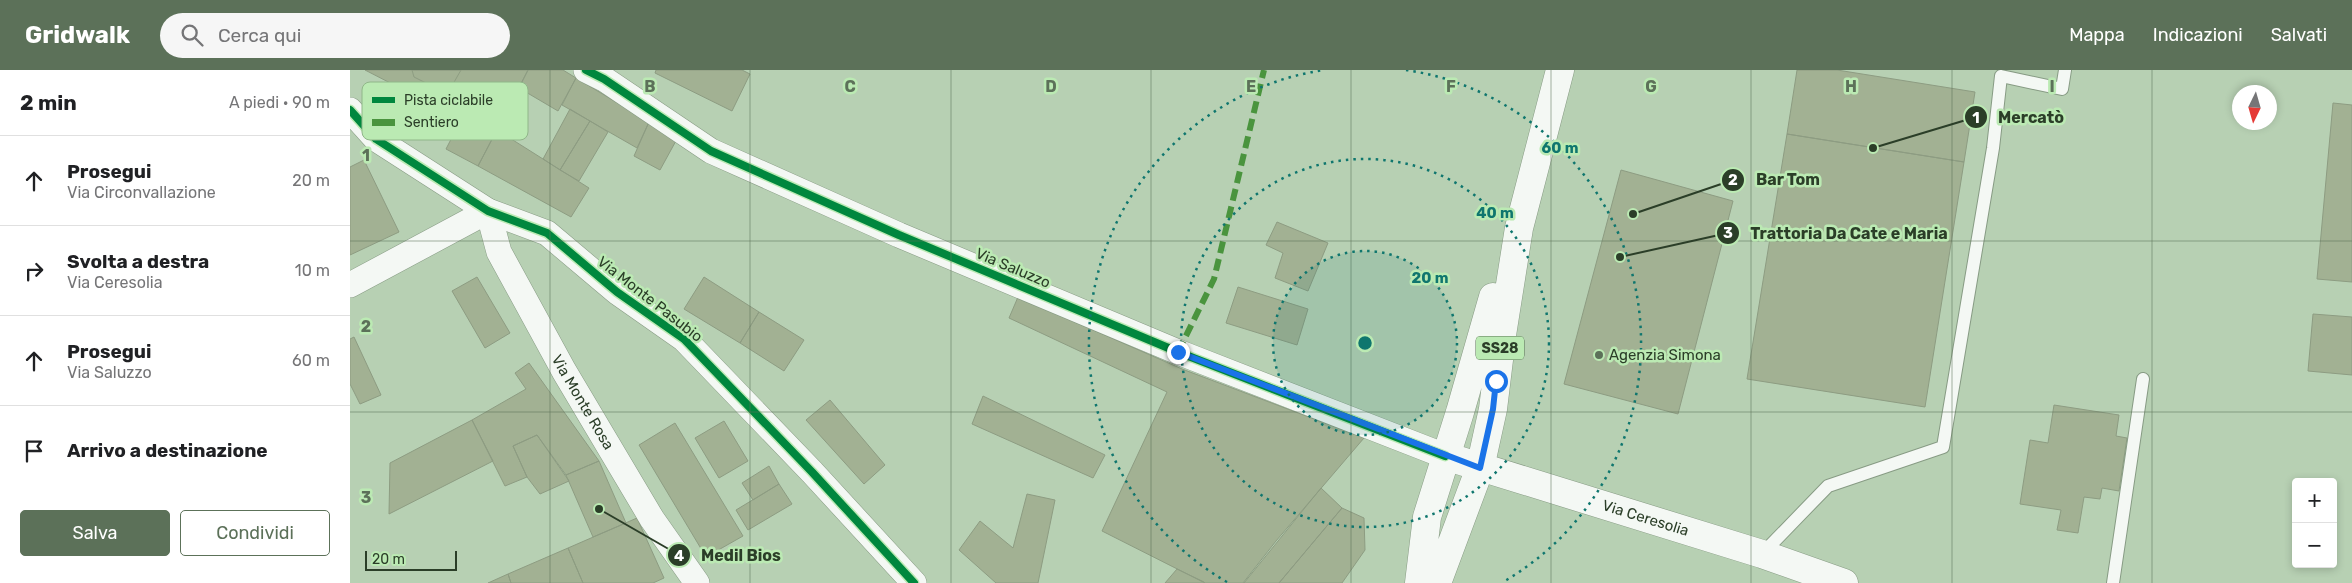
<!DOCTYPE html>
<html lang="it">
<meta charset="utf-8">
<style>
body{margin:0;font-family:Rubik,sans-serif;background:#f6f6f6;color:#202124}
.controls{position:absolute;right:15px;bottom:15px;display:grid;overflow:hidden;border-radius:5px;box-shadow:0 2px 8px #0003}
.controls button{width:45px;height:45px;display:grid;place-items:center;padding:0;border:0;border-bottom:1px solid #e0e0e0;background:#fff;color:#202124;font:25px sans-serif}
.compass{position:absolute;left:1882px;top:15px;width:45px;height:45px;border-radius:50%;background:#fff;box-shadow:0 2px 8px #0003;rotate:185deg}
.scale{position:absolute;left:15px;bottom:12px;width:92px;box-sizing:border-box;padding-left:5px;border:2px solid #2b3e28;border-top:0;font-size:14px;line-height:18px;white-space:nowrap;color:#2b3e28;-webkit-text-stroke:4px #bbeab3;paint-order:stroke}
.stop{position:absolute;width:15px;height:15px;margin:-11px;border:4px solid #1a73e8;border-radius:50%;background:#fff}
.stop.end{background:#1a73e8;border-color:#fff;box-shadow:0 1px 5px #0008}
.list{margin:0;padding:0;list-style:none}
h2{display:flex;justify-content:space-between;align-items:center;height:65px;margin:0;padding:0 20px;font-size:21px}
h2 small{font-size:16px;font-weight:400;color:#757577}
.list li{display:grid;grid-template-columns:32px 1fr auto;gap:15px;align-items:center;box-sizing:border-box;height:90px;padding:0 20px;border-top:1px solid #e0e0e0}
.list b{display:block;font-size:19px;white-space:nowrap}
.list p{margin:0;font-size:16px;white-space:nowrap;color:#757577}
.list em{font-size:16px;font-style:normal;color:#757577}
.actions{display:flex;gap:10px;padding:15px 20px}
.actions a{flex:1;padding:11px 0;border:1px solid #5c7159;border-radius:5px;text-align:center;font-size:18px;color:#5c7159}
.actions .main{background:#5c7159;color:#fff}
.icon{flex:none;width:28px;height:28px;fill:none;stroke:currentColor;stroke-width:2;stroke-linecap:round;stroke-linejoin:round}
.map{position:relative;flex:none;width:2002px;height:513px;overflow:hidden}
header{display:flex;align-items:center;gap:30px;box-sizing:border-box;height:70px;padding:0 25px;background:#5c7159;color:#fff}
header strong{font-size:24px}
nav{display:flex;gap:28px;margin-inline-start:auto;font-size:18px}
.search{width:350px;height:45px;background:#f6f6f6;display:flex;align-items:center;gap:12px;box-sizing:border-box;padding:0 18px;border-radius:28px;color:#757577;font-size:19px}
main{display:flex}
aside{flex:1;background:#fff}
.map>svg:first-child{display:block}
</style>
<header>
<strong>Gridwalk</strong>
<div class="search"><svg class="icon" aria-label="search" viewBox="0 0 24 24"><circle cx="10" cy="10" r="6"/><path d="M15 15l6 6"/></svg>Cerca qui</div>
<nav><a>Mappa</a><a>Indicazioni</a><a>Salvati</a></nav>
</header>
<main>
<aside>
<h2>2 min<small>A piedi · 90 m</small></h2>
<ul class="list">
<li><svg class="icon" aria-label="ahead" viewBox="0 0 24 24"><path d="M12 20V5M6 11l6-6 6 6"/></svg><div><b>Prosegui</b><p>Via Circonvallazione</p></div><em>20 m</em></li>
<li><svg class="icon" aria-label="right" viewBox="0 0 24 24"><path d="M7 20v-9h11M14 6l5 5-5 5"/></svg><div><b>Svolta a destra</b><p>Via Ceresolia</p></div><em>10 m</em></li>
<li><svg class="icon" aria-label="ahead" viewBox="0 0 24 24"><path d="M12 20V5M6 11l6-6 6 6"/></svg><div><b>Prosegui</b><p>Via Saluzzo</p></div><em>60 m</em></li>
<li><svg class="icon" aria-label="arrive" viewBox="0 0 24 24"><path d="M6 21V4h12l-3 4 3 4H6"/></svg><div><b>Arrivo a destinazione</b></div></li>
</ul>
<div class="actions"><a class="main">Salva</a><a>Condividi</a></div>
</aside>
<div class="map">
<svg width="2002" height="513" viewBox="0 0 2002 513">
<rect width="100%" height="100%" fill="#b7d0b3"/>
<path fill="#a2b193" stroke="#8d9c82" d="M15 0H178L128 96 96 79 113 46 94 35 82 58 40 36 50 18Z
M62 0H111L103 14 86 18 64 7Z
M178 0H213L226 8 208 41 169 18Z
M306 0H392L400 4 382 41 305 3Z
M1447 0H1487L1625 22 1614 92 1437 64Z
M226 8 299 52 287 78 212 35Z
M1983 33 2002 35V212L1967 209Z
M220 39 240 51 210 100 193 89Z
M240 51 258 62 229 111 210 100Z
M299 52 327 69 310 100 284 86Z
M147 60 239 118 221 147 128 96Z
M1437 64 1614 92 1575 337 1397 309Z
M14 90 49 162 0 185V97Z
M1271 100 1383 131 1328 344 1214 314Z
M927 152 978 173 958 221 925 208 933 183 916 175Z
M127 207 160 263 135 278 102 221Z
M354 207 409 242 390 273 334 239Z
M888 217 958 239 947 275 876 253Z
M668 227 832 299 1014 368 926 471 893 513H855L752 461 817 322 659 248Z
M409 242 454 270 434 301 390 273Z
M1963 244 2002 247V305L1958 301Z
M4 267 31 325 10 334 0 314V269Z
M179 293 249 391 216 405 187 365 163 376 177 407 155 416 122 350 176 319 165 303Z
M633 326 755 385 743 408 622 354Z
M480 330 535 395 514 414 456 350Z
M1704 335 1769 345 1766 366 1777 368 1769 421 1752 418 1750 429 1734 427 1728 463 1707 460 1711 440 1670 434 1680 370 1698 373Z
M122 350 143 391 39 444 40 393Z
M374 351 398 391 369 408 345 368Z
M325 353 393 466 356 487 289 375Z
M187 365 219 411 190 424 177 407 163 376Z
M249 391 276 453 243 467 216 405Z
M419 396 429 414 403 430 392 413Z
M429 414 442 434 398 460 386 440Z
M971 418 992 438 929 513H894Z
M677 424 705 430 688 513H646L609 480 630 451 663 478Z
M992 438 1014 448 1015 480 992 513H929Z
M287 448 314 508 303 513H233L218 478Z
M218 478 233 513H161L158 504Z
M827 499 854 512 855 513H815Z
M158 504 161 513H138Z"/>
<g fill="none" stroke-linecap="round" stroke-linejoin="round">
<defs>
<path id="service" d="M1412 484 1478 416 1593 377 1643 78 1651 6 1712 19 1715 0
M1763 513 1793 309"/>
<g id="minor">
<path d="M236 0 254 9 361 81 549 165 828 282 1095 386"/>
<path d="M0 40 26 69 138 141 197 163 267 222 334 269 462 402 564 513"/>
<path id="s1" d="M0 215 138 141 149 182 214 301 302 449 347 513"/>
</g>
<g id="secondary">
<path id="s2" d="M1095 386 1412 484 1494 513"/>
</g>
<path id="primary" d="M1069 513 1077 447 1110 342 1143 227
M1087 513 1130 398 1143 339 1152 265 1169 158 1210 0"/>
</defs>
<use href="#service" stroke="#879b84" stroke-width="14"/>
<use href="#minor" stroke="#879b84" stroke-width="26"/>
<use href="#secondary" stroke="#879b84" stroke-width="29"/>
<use href="#primary" stroke="#879b84" stroke-width="29"/>
<use href="#service" stroke="#f4f8f4" stroke-width="12"/>
<use href="#minor" stroke="#f4f8f4" stroke-width="25"/>
<use href="#secondary" stroke="#f4f8f4" stroke-width="28"/>
<use href="#primary" stroke="#f4f8f4" stroke-width="28"/>
<path stroke="#4a943e" stroke-width="6" stroke-dasharray="12 6" stroke-linecap="butt" d="M828 282 864 209 914 0"/>
<defs>
<path id="cycleway" d="M236 0 254 9 361 81 549 165 828 282 1095 386
M0 40 26 69 138 141 197 163 267 222 334 269 462 402 564 513"/>
</defs>
<use href="#cycleway" stroke="#bbeab3" stroke-width="11"/>
<use href="#cycleway" stroke="#00873e" stroke-width="8"/>
</g>
<g fill="none" stroke-linecap="round" stroke-linejoin="round">
<path stroke="#1a73e8" stroke-width="6" d="M828 282 1130 398 1143 339 1146 311"/>
</g>
<path fill="none" stroke="#5c7159" stroke-width="1" stroke-opacity="0.55" d="M200 0V513M400 0V513M601 0V513M801 0V513M1001 0V513M1201 0V513M1401 0V513M1602 0V513M1802 0V513M0 171H2002M0 342H2002"/>
<circle cx="1015" cy="273" r="92" fill="#0f766e" fill-opacity=".12"/>
<g fill="none" stroke="#0f766e" stroke-width="2.5" stroke-dasharray="2.5 5">
<circle cx="1015" cy="273" r="92"/>
<circle cx="1015" cy="273" r="184"/>
<path d="M877 512A276 276 0 0 1 974 0M1056 0A276 276 0 0 1 1153 512"/>
</g>
<circle fill="#5c7159" stroke="#bbeab3" stroke-width="2" cx="1249" cy="285" r="5"/>
<g text-anchor="middle" stroke-width="5" stroke-linejoin="round" paint-order="stroke">
<rect fill="#bbeab3" stroke="#567252" stroke-width="1" x="1126" y="266.5" width="48" height="23" rx="4"/>
<g font-size="14" font-weight="bold" fill="#2b3e28">
<text x="1150" y="283">SS28</text>
</g>
<g font-size="15" fill="#2b3e28" stroke="#bbeab3">
<text transform="translate(663 198) rotate(23)" y="5">Via Saluzzo</text>
<text transform="translate(300 229) rotate(38)" y="5">Via Monte Pasubio</text>
<text dy="5" stroke="none"><textPath href="#s1" startOffset="371">Via Monte Rosa</textPath></text>
<text dy="5" stroke="none"><textPath href="#s2" startOffset="210">Via Ceresolia</textPath></text>
</g>
<g font-size="15" fill="#2b3e28" stroke="#bbeab3" text-anchor="start">
<text x="1259" y="290">Agenzia Simona</text>
</g>
</g>
<rect x="12" y="12" width="166" height="58" rx="8" fill="#bbeab3" stroke="#90b689" stroke-width="1"/>
<rect x="22" y="27" width="23" height="6" fill="#00873e"/>
<rect x="22" y="49" width="23" height="7" fill="#4a943e"/>
<g font-size="14" fill="#2b3e28">
<text x="54" y="35">Pista ciclabile</text>
<text x="54" y="57">Sentiero</text>
</g>
<g font-size="16" text-anchor="middle" font-weight="bold" fill="#5c7159" stroke="#bbeab3" stroke-width="5" stroke-linejoin="round" paint-order="stroke">
<text x="300" y="22">B</text>
<text x="500" y="22">C</text>
<text x="701" y="22">D</text>
<text x="901" y="22">E</text>
<text x="1101" y="22">F</text>
<text x="1301" y="22">G</text>
<text x="1501" y="22">H</text>
<text x="1702" y="22">I</text>
<text x="16" y="91">1</text>
<text x="16" y="262">2</text>
<text x="16" y="433">3</text>
</g>
<circle cx="1015" cy="273" r="8" fill="#0f766e" stroke="#bbeab3" stroke-width="2.5"/>
<g font-size="15" text-anchor="middle" font-weight="bold" fill="#0f766e" stroke="#bbeab3" stroke-width="5" stroke-linejoin="round" paint-order="stroke">
<text x="1210" y="83">60 m</text>
<text x="1145" y="148">40 m</text>
<text x="1080" y="213">20 m</text>
</g>
<path fill="none" stroke="#2b3e28" stroke-width="2" d="M1523 78L1626 47M1283 144L1383 110M1270 187L1378 163M249 439L329 485"/>
<g fill="#2b3e28" stroke="#bbeab3" stroke-width="2">
<circle cx="1523" cy="78" r="5"/>
<circle cx="1283" cy="144" r="5"/>
<circle cx="1270" cy="187" r="5"/>
<circle cx="249" cy="439" r="5"/>
<circle cx="1626" cy="47" r="12"/>
<circle cx="1383" cy="110" r="12"/>
<circle cx="1378" cy="163" r="12"/>
<circle cx="329" cy="485" r="12"/>
</g>
<g font-size="15" text-anchor="middle" font-weight="bold" fill="#fff">
<text x="1626" y="53">1</text>
<text x="1383" y="115">2</text>
<text x="1378" y="168">3</text>
<text x="329" y="491">4</text>
</g>
<g font-size="16" text-anchor="middle" font-weight="bold" fill="#2b3e28" stroke="#bbeab3" stroke-width="5" stroke-linejoin="round" paint-order="stroke">
<text x="1681" y="53">Mercatò</text>
<text x="1438" y="115">Bar Tom</text>
<text x="1499" y="169">Trattoria Da Cate e Maria</text>
<text x="391" y="491">Medil Bios</text>
</g>
</svg>
<div class="controls">
<button>+</button>
<button>−</button>
</div>
<svg class="compass" viewBox="-18 -18 36 36"><path d="M0-13l5 13h-10z" fill="#e53935"/><path d="M0 13l5-13h-10z" fill="#757577"/></svg>
<div class="scale">20 m</div>
<div class="stop" style="left:1146px;top:311px"></div>
<div class="stop end" style="left:828px;top:282px"></div>
</div>
</main>
